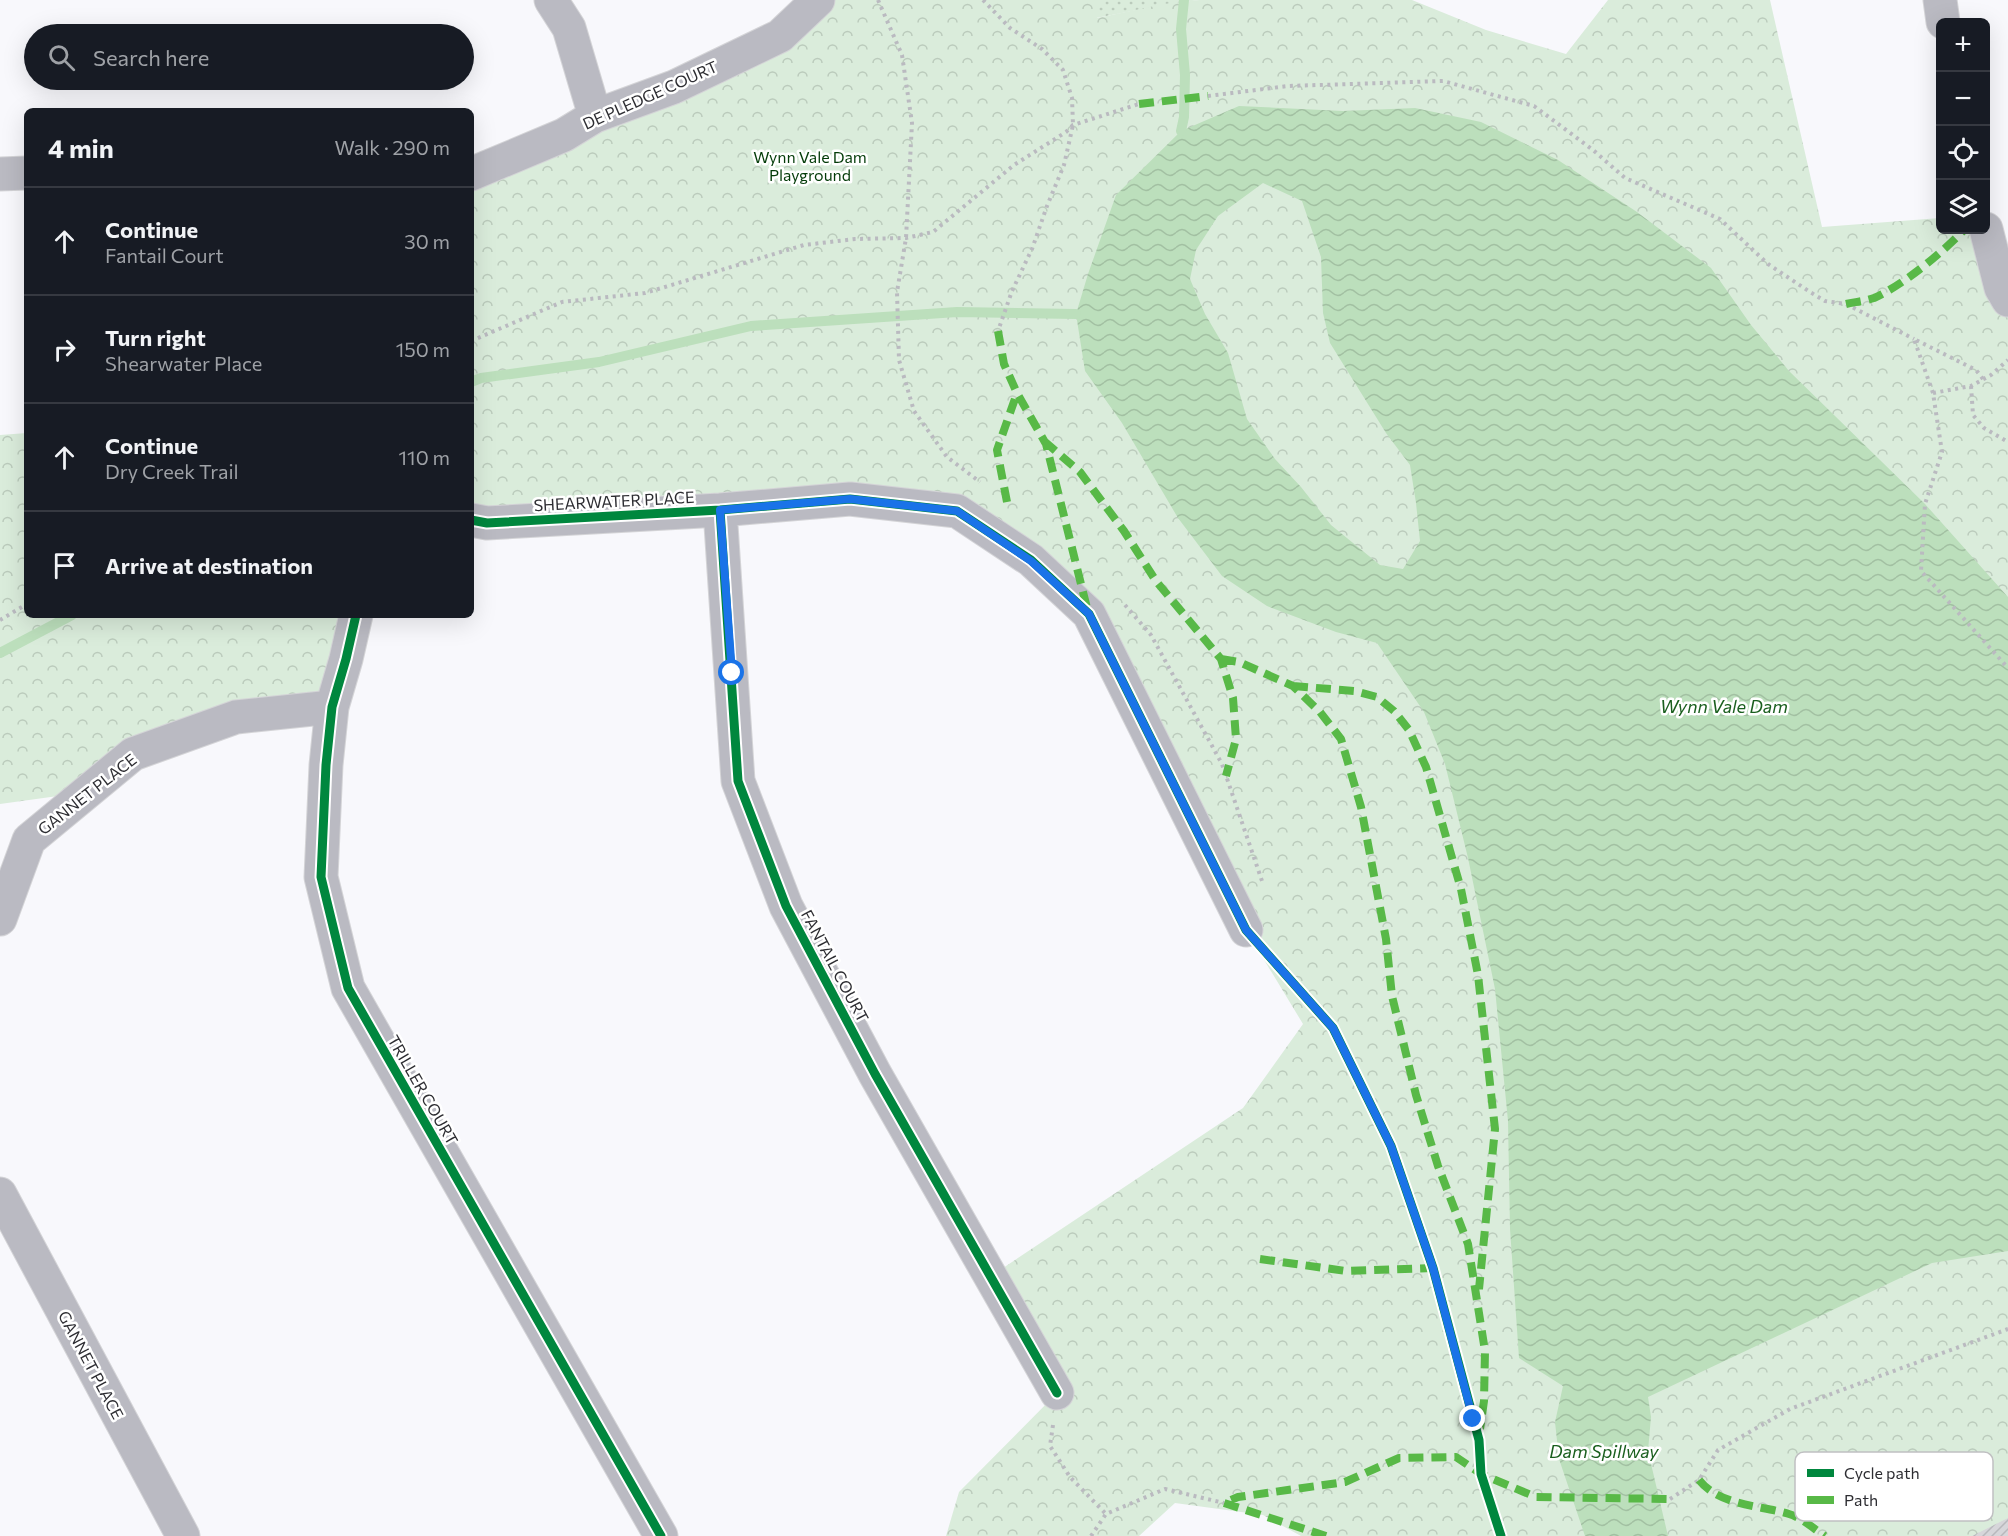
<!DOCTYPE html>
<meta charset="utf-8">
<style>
body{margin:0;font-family:Commissioner,sans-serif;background:#242831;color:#f1f3f6}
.controls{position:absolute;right:18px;top:18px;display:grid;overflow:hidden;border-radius:9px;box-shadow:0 6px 24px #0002}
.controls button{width:54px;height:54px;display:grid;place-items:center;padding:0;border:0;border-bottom:2px solid #363941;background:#171b24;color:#f1f3f6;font:30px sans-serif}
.stop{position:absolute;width:18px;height:18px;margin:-14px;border:4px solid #1a73e8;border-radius:50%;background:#fff}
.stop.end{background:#1a73e8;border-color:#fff;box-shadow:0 2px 6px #0008}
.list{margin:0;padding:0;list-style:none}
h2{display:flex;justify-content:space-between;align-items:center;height:78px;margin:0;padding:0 24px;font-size:26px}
h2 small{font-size:20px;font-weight:400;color:#9ea1a6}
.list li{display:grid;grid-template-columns:39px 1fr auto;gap:18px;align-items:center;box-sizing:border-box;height:108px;padding:0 24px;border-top:2px solid #363941}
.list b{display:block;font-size:22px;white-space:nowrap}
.list p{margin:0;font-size:20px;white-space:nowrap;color:#9ea1a6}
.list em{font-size:20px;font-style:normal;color:#9ea1a6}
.icon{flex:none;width:33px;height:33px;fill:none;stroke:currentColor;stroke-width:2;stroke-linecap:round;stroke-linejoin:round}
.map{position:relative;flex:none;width:2008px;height:1536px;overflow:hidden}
.search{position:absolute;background:#171b24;box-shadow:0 6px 24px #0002;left:24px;top:24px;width:450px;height:66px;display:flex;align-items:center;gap:15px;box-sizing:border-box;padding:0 21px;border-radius:33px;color:#9ea1a6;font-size:22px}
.panel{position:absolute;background:#171b24;box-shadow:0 6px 24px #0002;left:24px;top:108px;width:450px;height:510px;border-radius:9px}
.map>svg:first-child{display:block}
</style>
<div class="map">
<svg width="2008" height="1536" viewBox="0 0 2008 1536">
<defs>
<pattern id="grass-dots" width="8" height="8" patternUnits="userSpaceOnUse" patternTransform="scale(1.5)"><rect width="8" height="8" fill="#daecdb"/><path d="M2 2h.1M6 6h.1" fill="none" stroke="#bbcbbc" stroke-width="1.8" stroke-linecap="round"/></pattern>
<pattern id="park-crowns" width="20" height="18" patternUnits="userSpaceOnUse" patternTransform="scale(1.5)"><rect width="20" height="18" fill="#daecdb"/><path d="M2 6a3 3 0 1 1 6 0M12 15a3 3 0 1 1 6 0" fill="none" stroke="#bbcbbc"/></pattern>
<pattern id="water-waves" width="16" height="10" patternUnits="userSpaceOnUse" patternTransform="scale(1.5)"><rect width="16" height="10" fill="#bcdfbc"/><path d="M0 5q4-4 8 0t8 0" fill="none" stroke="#a2c0a2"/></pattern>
<pattern id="building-hatch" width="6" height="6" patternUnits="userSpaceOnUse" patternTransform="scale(1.5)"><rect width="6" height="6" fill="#d6d6da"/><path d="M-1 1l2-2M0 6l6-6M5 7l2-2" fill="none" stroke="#b8b8bc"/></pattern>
<filter id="shadow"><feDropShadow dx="6" dy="4" stdDeviation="0" flood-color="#0004"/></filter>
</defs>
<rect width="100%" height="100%" fill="#f8f8fc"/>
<path fill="url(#grass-dots)" d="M1097 0H1199L1164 5 1096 18Z"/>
<path fill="url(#park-crowns)" d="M818 0H1097V18L1164 4 1199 0H1412L1486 30 1566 54 1608 0H1770L1822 227 1940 218V230H1986L2008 300V1536H1301L1263 1515 1175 1503 1139 1536H946L959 1492 1057 1393 991 1276 1243 1108 1303 1024 1246 930 1089 614 957 511 471 518V174Z
M27 433V615H354L332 707 236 717 87 792 0 804V435Z"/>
<path fill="url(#water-waves)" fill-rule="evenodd" d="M1239 106 1343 111 1415 108 1481 122 1558 160 1637 212 1711 268 1751 325 1789 371 1925 504 2008 597V1251L1932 1263 1648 1397 1651 1417 1648 1451 1668 1536H1585L1559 1459 1555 1422 1563 1386 1519 1358 1510 1229 1508 1121 1495 989 1468 858 1445 764 1424 712 1377 643 1336 632 1267 606 1222 576 1178 518 1122 423 1085 371 1076 314 1088 274 1116 195 1181 131ZM1263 183 1302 201 1321 257 1323 313 1330 343 1386 433 1410 465 1416 503 1420 541 1403 569 1380 565 1331 525 1301 487 1275 459 1247 419 1228 353 1205 314 1190 279 1196 250 1218 216Z"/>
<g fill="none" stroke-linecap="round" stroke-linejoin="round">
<path stroke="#bcdfbc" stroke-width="10" d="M1181 131 1184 117 1185 75 1181 29 1184 0
M471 382 481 378 599 362 751 326 957 312 1076 314
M0 653 72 615"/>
</g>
<path fill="url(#building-hatch)" filter="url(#shadow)" d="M2008 1518V1536H1972Z"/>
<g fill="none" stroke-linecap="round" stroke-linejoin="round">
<defs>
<path id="minor" d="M551 0 569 28 595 116
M1940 0 1943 22
M0 174 27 173
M471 174 564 135 595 116 674 87 780 36 818 0
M1986 229 2001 288 2008 300
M720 510 738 781 786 906 875 1074 1057 1393
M471 520 487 523 720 510 850 499 957 511 1031 560 1089 614 1246 930
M356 615 346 659 332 707 326 765 321 877 348 988 661 1536
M0 919 29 840 133 754 236 717 332 707
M0 1194 183 1536"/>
</defs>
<use href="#minor" stroke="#d4d4d7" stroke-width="35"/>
<path stroke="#babac0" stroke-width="4" stroke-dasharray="3 4.5" stroke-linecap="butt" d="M878 0 902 55 912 123 906 238 897 292 899 360 914 411 947 457 980 482
M983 0 1010 28 1042 49 1063 70 1072 98 1073 125 1064 165 1047 206 1032 249 1012 291 998 331
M1208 96 1288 86 1443 81 1534 106 1593 150 1625 178 1720 219 1768 264 1810 292 1825 301 1846 304 1914 339
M471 341 562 302 645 293 804 245 855 239 906 238 933 232 1014 165 1066 132 1073 125 1139 104
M1983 379 1976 370 1914 339 1933 393 1942 452 1925 504 1921 571 2008 668
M1971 386 1973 415 1984 428 2008 442
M1933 393 1971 386 1991 375 2008 360
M1125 605 1151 635 1222 764 1262 881
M0 620 27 604
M1053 1425 1050 1446 1070 1477 1106 1514
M1670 1499 1699 1480 1718 1450 1790 1409 2008 1329
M1091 1536 1106 1514 1165 1489 1224 1503"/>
<use href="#minor" stroke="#babac2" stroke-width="33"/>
<path stroke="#58b947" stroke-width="8" stroke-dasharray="15 8" stroke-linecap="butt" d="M1139 104 1208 96
M1846 304C1855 302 1865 301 1874 298 1903 285 1942 253 1964 230
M998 331 1004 364 1017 393 1046 444 1088 612
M1044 441 1080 472 1124 531 1156 581 1221 659 1233 698 1236 739 1226 776
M1007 502 997 450 1017 393
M1221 659 1239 662 1293 686 1320 712 1341 739 1361 807 1386 939 1392 996 1416 1095 1438 1166 1468 1244 1485 1351 1484 1401 1480 1429
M1293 686 1354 691 1377 697 1394 711 1409 730 1426 767 1461 889 1478 975 1495 1129 1479 1289
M1260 1259 1346 1271 1433 1268
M1699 1480C1720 1506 1759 1505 1789 1514 1802 1518 1814 1529 1825 1536
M1326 1536 1224 1503 1238 1497 1345 1482 1399 1458 1456 1457 1481 1474 1536 1497 1670 1499"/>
<defs>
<path id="cycleway" d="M720 510 738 781 786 906 875 1074 1057 1393
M471 520 487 523 720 510 850 499 957 511 1031 560 1089 614 1246 930 1333 1028 1391 1146 1433 1268 1479 1440 1481 1474 1501 1536
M356 615 346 659 332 707 326 765 321 877 348 988 661 1536"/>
</defs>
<use href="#cycleway" stroke="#fff" stroke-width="13"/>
<use href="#cycleway" stroke="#00873e" stroke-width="9"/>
</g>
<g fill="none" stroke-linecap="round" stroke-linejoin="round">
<path stroke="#1a73e8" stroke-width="8" d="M732 673 720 510 850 499 957 511 1031 561 1089 614 1246 930 1333 1028 1391 1146 1433 1268 1473 1419"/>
</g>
<g text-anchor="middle" stroke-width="5" stroke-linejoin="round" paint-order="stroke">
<g font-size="16" fill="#2d2d32" stroke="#fff">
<text transform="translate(650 95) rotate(-24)" y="6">DE PLEDGE COURT</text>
<text transform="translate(614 501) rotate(-3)" y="6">SHEARWATER PLACE</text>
<text transform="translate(87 794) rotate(-38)" y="6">GANNET PLACE</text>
<text transform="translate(835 966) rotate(62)" y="6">FANTAIL COURT</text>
<text transform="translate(423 1090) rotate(60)" y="6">TRILLER COURT</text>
<text transform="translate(91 1365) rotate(62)" y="6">GANNET PLACE</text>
</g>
<g font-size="16" fill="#033b08" stroke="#fff">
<text x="810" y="163">Wynn Vale Dam<tspan x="810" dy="18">Playground</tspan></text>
</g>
<g font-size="18" font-style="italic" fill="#1a5f1e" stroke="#fff">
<text x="1724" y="713">Wynn Vale Dam</text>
<text x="1604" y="1458">Dam Spillway</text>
</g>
</g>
<rect x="1795" y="1452" width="198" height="69" rx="9" fill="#fff" stroke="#c0c0c2" stroke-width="1.5"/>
<rect x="1807" y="1469" width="27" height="8" fill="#00873e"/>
<rect x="1807" y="1496" width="27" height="8" fill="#58b947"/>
<g font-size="16" fill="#2d2d32">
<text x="1844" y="1479">Cycle path</text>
<text x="1844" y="1506">Path</text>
</g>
</svg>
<div class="controls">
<button>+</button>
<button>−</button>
<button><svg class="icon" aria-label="locate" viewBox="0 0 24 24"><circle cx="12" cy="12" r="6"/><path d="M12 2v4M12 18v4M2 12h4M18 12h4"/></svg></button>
<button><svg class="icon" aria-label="layers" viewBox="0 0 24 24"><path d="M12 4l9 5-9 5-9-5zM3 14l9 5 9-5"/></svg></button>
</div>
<div class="stop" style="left:732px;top:673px"></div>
<div class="stop end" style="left:1473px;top:1419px"></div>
<div class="search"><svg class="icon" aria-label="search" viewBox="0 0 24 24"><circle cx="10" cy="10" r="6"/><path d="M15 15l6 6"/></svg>Search here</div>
<section class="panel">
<h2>4 min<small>Walk · 290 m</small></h2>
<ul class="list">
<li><svg class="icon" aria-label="ahead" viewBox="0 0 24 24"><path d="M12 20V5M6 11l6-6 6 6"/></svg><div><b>Continue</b><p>Fantail Court</p></div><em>30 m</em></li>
<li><svg class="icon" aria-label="right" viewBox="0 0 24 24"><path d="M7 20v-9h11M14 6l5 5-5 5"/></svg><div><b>Turn right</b><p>Shearwater Place</p></div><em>150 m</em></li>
<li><svg class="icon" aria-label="ahead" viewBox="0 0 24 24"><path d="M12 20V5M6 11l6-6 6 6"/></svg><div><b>Continue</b><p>Dry Creek Trail</p></div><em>110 m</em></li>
<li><svg class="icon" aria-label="arrive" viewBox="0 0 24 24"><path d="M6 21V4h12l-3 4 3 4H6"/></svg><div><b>Arrive at destination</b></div></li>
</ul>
</section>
</div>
